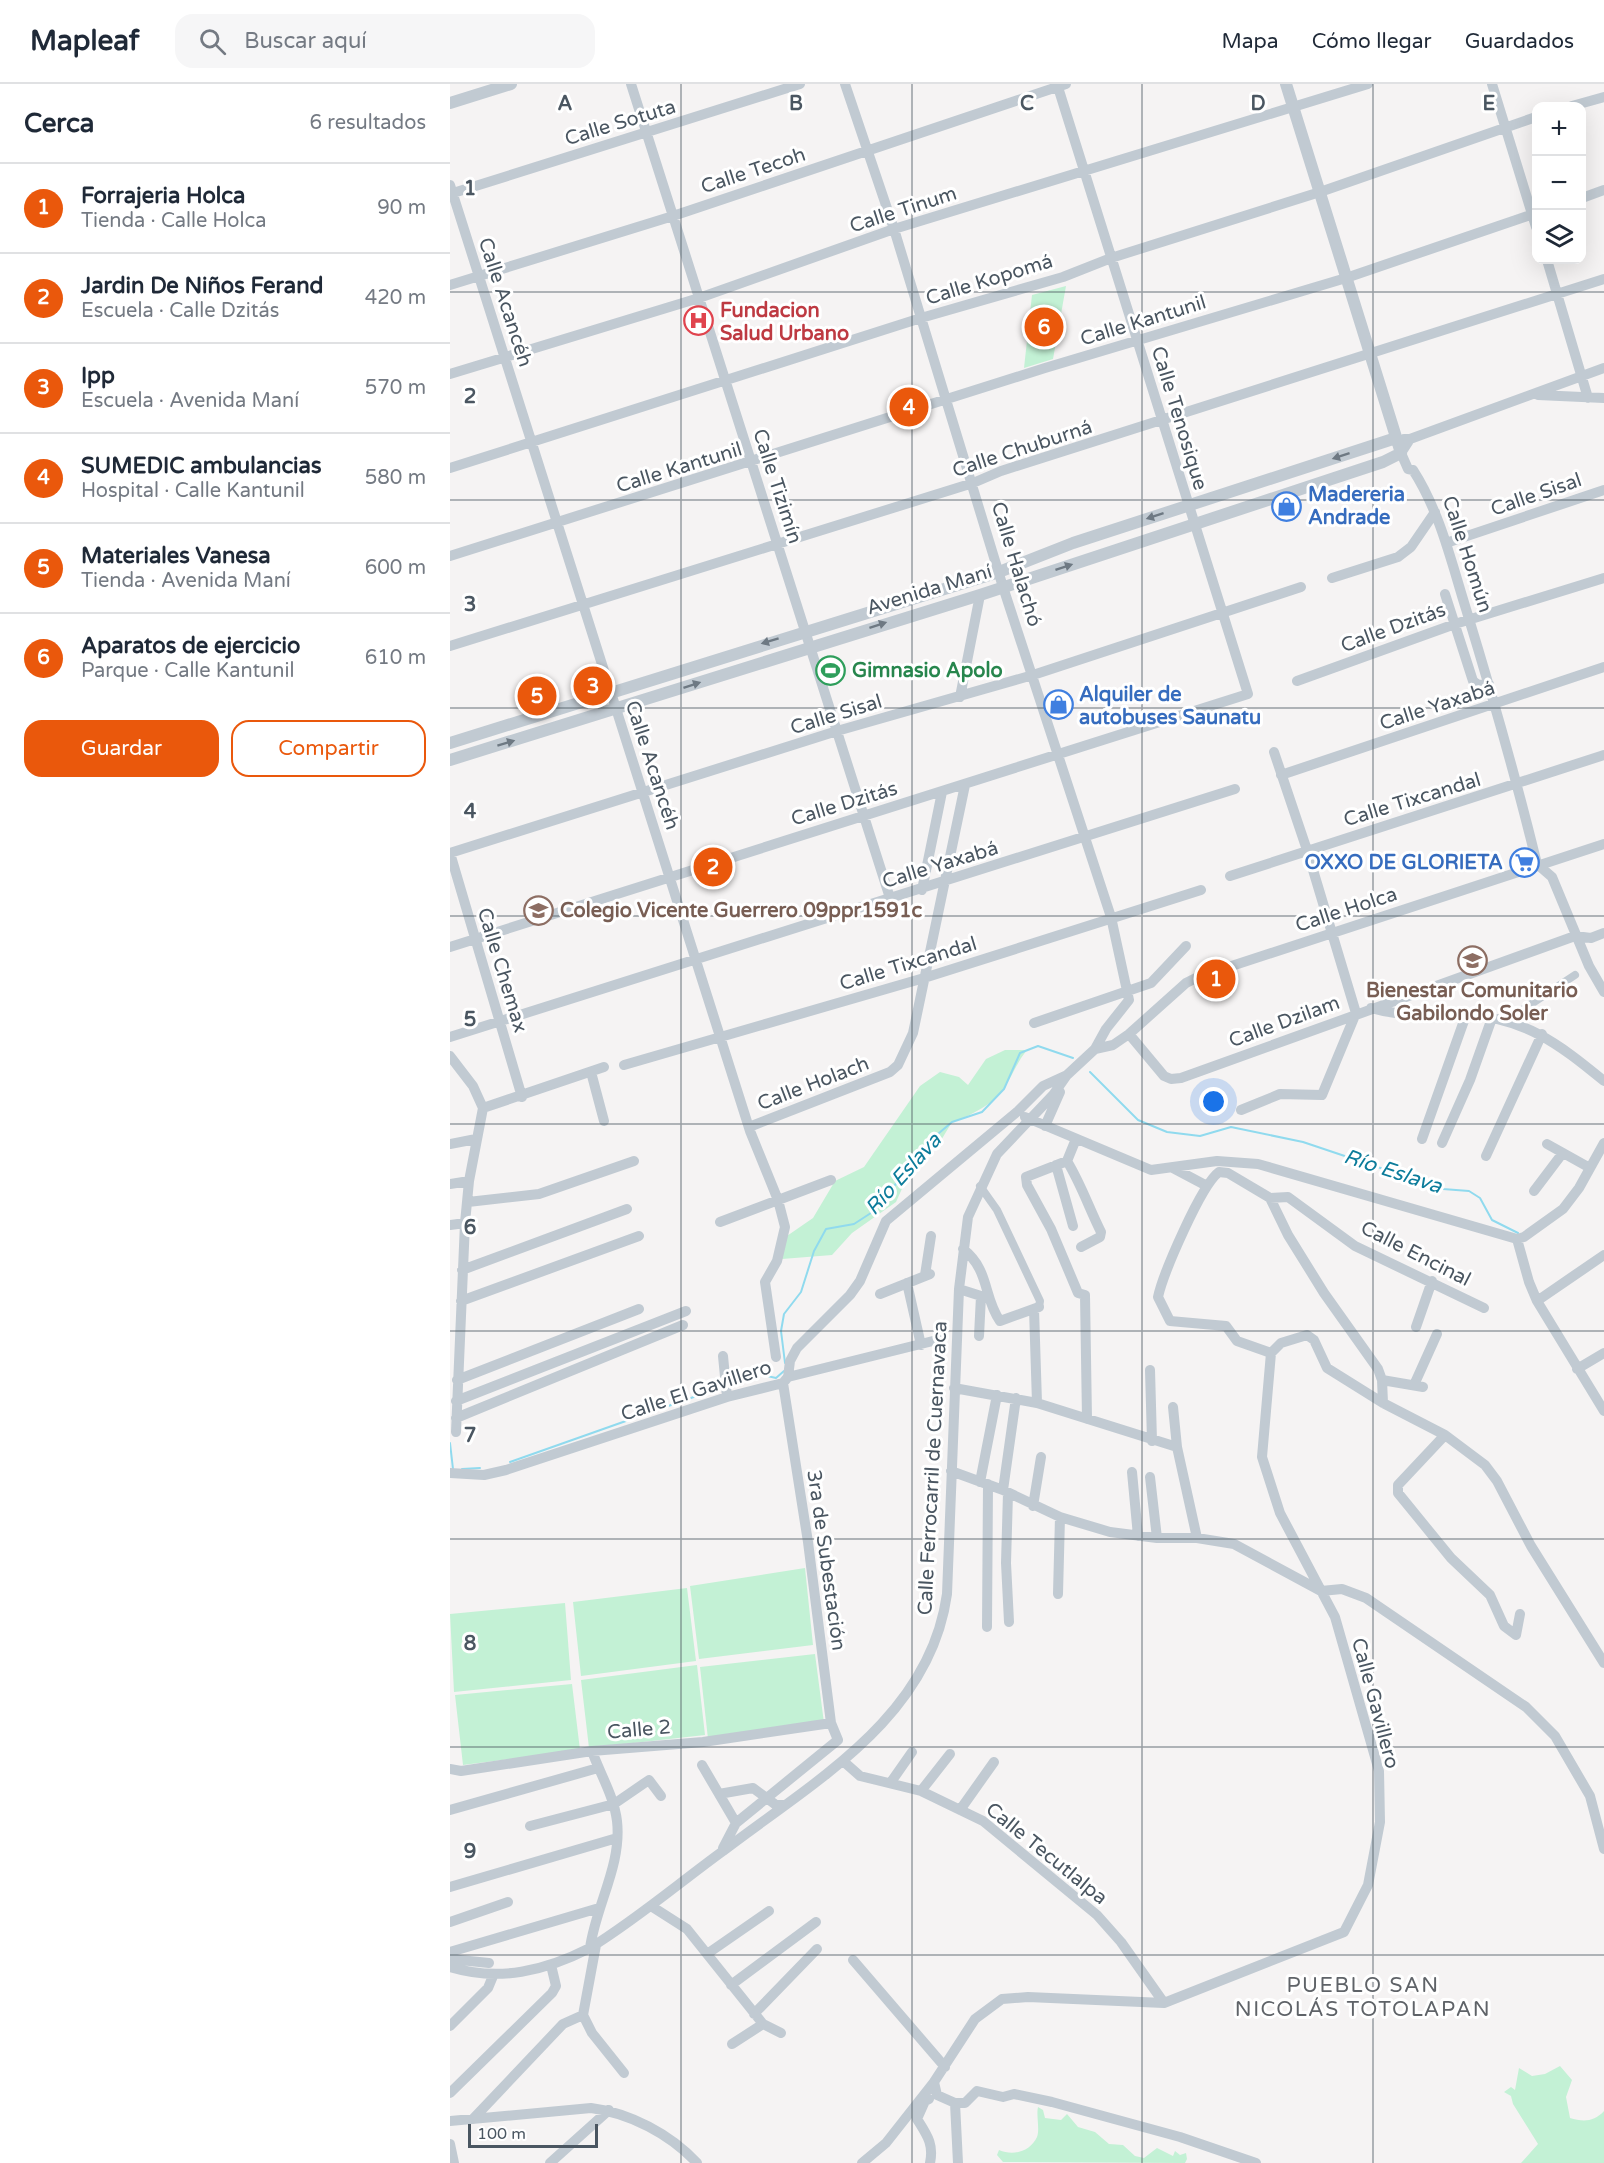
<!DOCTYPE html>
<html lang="es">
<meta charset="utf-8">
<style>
body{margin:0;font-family:"Varela Round",sans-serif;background:#f6f6f7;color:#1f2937}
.controls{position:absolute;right:18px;top:18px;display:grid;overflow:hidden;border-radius:12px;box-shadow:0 6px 24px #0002}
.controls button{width:54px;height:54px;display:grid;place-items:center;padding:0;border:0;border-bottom:2px solid #e0e1e3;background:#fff;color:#1f2937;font:30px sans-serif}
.scale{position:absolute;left:18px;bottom:15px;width:130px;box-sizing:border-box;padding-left:6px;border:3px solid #4a5661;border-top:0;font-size:16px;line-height:21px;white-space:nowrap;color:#4a5661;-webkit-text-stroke:4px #fff;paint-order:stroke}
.you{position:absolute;left:764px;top:1018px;width:21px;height:21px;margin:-15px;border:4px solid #fff;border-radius:50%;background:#1a73e8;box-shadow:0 0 0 9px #1a73e833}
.badge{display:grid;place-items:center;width:39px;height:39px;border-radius:50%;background:#ea580c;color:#fff;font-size:20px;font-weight:700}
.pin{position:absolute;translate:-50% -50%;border:3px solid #fff;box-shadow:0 2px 6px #0006}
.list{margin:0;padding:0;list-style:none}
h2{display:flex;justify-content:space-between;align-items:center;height:78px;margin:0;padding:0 24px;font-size:26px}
h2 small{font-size:20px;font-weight:400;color:#747a83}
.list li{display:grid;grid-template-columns:39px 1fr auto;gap:18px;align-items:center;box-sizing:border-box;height:90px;padding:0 24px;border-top:2px solid #e0e1e3}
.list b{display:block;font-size:22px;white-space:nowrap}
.list p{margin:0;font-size:20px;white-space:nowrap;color:#747a83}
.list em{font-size:20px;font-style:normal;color:#747a83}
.actions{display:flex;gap:12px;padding:18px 24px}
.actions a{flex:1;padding:14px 0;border:2px solid #ea580c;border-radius:18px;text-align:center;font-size:21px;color:#ea580c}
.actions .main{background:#ea580c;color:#fff}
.icon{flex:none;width:33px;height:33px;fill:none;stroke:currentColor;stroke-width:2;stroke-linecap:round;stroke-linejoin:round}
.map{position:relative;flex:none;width:1154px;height:2079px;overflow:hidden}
header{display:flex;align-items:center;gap:36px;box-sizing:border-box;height:84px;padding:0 30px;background:#fff;border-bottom:2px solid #e0e1e3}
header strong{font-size:28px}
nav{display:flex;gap:33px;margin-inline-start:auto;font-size:21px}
.search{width:420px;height:54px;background:#f6f6f7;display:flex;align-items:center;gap:15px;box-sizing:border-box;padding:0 21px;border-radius:18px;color:#747a83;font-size:22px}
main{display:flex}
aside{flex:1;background:#fff}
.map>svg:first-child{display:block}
</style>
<header>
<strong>Mapleaf</strong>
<div class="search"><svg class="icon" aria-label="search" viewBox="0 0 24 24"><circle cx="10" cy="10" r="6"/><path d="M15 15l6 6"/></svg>Buscar aquí</div>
<nav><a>Mapa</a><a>Cómo llegar</a><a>Guardados</a></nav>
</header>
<main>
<aside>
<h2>Cerca<small>6 resultados</small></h2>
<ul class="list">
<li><span class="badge">1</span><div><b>Forrajeria Holca</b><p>Tienda · Calle Holca</p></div><em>90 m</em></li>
<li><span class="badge">2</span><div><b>Jardin De Niños Ferand</b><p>Escuela · Calle Dzitás</p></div><em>420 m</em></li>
<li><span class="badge">3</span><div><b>Ipp</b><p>Escuela · Avenida Maní</p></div><em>570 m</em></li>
<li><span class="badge">4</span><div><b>SUMEDIC ambulancias</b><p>Hospital · Calle Kantunil</p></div><em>580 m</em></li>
<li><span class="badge">5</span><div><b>Materiales Vanesa</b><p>Tienda · Avenida Maní</p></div><em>600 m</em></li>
<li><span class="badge">6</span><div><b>Aparatos de ejercicio</b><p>Parque · Calle Kantunil</p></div><em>610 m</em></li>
</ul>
<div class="actions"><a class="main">Guardar</a><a>Compartir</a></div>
</aside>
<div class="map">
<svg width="1154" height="2079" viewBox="0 0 1154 2079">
<rect width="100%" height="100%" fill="#f5f3f3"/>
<path fill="#c3f1d5" d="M616 202 603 275 574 284 582 211Z
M555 966H577C567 978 563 991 554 1004 544 1020 520 1032 502 1038L487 1063 464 1078 446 1118 402 1149 382 1171 332 1175 334 1154 363 1134 385 1097 414 1083 470 1002 490 988 509 993 518 1001 536 975Z
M355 1484 363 1561 249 1575 240 1502Z
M237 1504 246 1577 131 1592 123 1518Z
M115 1519 121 1596 4 1608 0 1530Z
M365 1570 374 1639 258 1655 250 1583Z
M247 1581 255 1651 139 1664 131 1596Z
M122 1600 130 1666 13 1681 5 1611Z
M1110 1982 1122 1996 1116 2013 1120 2034C1133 2038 1144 2038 1154 2027V2079H1071L1088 2060 1063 2020 1061 2012 1054 2008 1061 2003 1065 2006 1069 1984 1082 1992 1095 1990Z
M588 2023 593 2026 595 2034 611 2036 617 2030 628 2043 645 2048 659 2060 673 2061 685 2072 694 2074 707 2064 723 2072 725 2067 730 2071 736 2069 737 2075 735 2079 553 2078 547 2071 549 2066C563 2072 580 2068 587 2053 590 2045 586 2031 588 2023Z"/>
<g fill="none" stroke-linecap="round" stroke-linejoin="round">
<path stroke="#90daee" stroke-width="2" d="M640 988 688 1036 717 1048 750 1052 781 1043 853 1058 993 1105 1019 1107 1030 1114 1042 1136 1068 1149
M335 1279 331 1247 334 1230 351 1208 364 1167 376 1145 404 1140 424 1127 482 1055 502 1038 532 1028 554 1005 570 969 588 962 623 974
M287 1296 309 1290 326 1294 334 1287
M0 1359 3 1385
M60 1378 255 1309 272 1300
M12 1385 30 1384"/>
<path stroke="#c1cad2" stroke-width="8" d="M1057 936 1125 891
M530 1102 547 1126 590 1217 589 1223"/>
<path stroke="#c1cad2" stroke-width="10" d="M181 0 440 814
M1042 0 1086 143
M1122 22 1154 13
M0 101 300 1047 328 1116 335 1143 327 1177 315 1198 326 1273
M0 110 350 0
M1132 114 1154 106
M1097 176 1138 314
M0 201 223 132 616 0
M0 290 249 214 444 145 918 0
M1088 311 1154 314
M954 355H960L1154 284
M960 355 951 369 958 385 963 386C990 428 1001 477 1016 525 1042 610 1066 694 1087 780L1102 793 1139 882 1154 908
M0 384 471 234 613 193 661 174 870 108 1086 33
M996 459 1154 406
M0 472 595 284 896 194 1086 129
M882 494 948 473 961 463 985 428
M995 510 1023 597 1028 601 1039 600
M0 562 523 399 551 387 1154 195
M847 597 1005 540 1154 494
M510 613 530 511
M831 691 1154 583
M0 769 387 647 583 591 851 503
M0 769 72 1013
M780 792 1154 671
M472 806 492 708
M0 863 798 610 607 0
M921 924C951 933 981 930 1012 931 1073 932 1109 960 1154 997
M584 939 701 899 736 862
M679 950 714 992 721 995 731 994 1125 852 1141 854 1154 849
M0 953 785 705
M645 965 663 961 679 950 736 899 748 893 1154 760
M0 972 23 1002 33 1024 19 1097 15 1139 6 1348
M174 981 474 894 751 806
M141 988 154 1037
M33 1024 154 983
M791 1026 830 1010 872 1011 906 929 857 766 824 668
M575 1033 701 1086 767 1077 808 1080 1067 1155 1074 1153 1113 1125 1129 1104 1154 1059
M595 1042 610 1008
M299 1043 440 988 448 981 463 949 515 701
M626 1055 617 1077 576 1093 577 1101 601 1145 628 1209 635 1211 637 1335
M972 1055 1016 931
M992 1059 1020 996 1042 934
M0 1060 26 1055
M1097 1060 1140 1084
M1036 1072 1092 950
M617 1077C631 1100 639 1124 651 1148L650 1153 631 1163
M606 1081 623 1142
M723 1084 757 1102
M0 1100 19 1097
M1084 1107 1112 1070
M820 1114 838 1113 905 1162 1034 1224
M18 1118 89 1110 184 1077
M270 1138 381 1096
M0 1141 15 1139
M1067 1155 1079 1198 1087 1217 1154 1327
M513 1165C540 1186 533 1213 550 1237L589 1223
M12 1186 177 1125
M475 1191 481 1152
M457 1199 471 1261
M509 1205 531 1212 529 1252
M430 1210 480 1190
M11 1217 189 1152
M1087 1217 1154 1171
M584 1225 587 1319
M966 1243 982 1197
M821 1269 787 1257 776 1242 720 1237 708 1213C713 1190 751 1101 769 1088L778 1089 820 1114 838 1151 874 1209 928 1285 932 1296 933 1319
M273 1272 277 1313
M1127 1285 1154 1269
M700 1286 702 1357
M338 1293 491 1255
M7 1296 189 1225
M932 1296 973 1303
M964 1301 987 1250
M504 1304 587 1319 727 1363
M6 1317 236 1227
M723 1323 727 1363 747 1454
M6 1334 233 1241
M995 1351 1035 1381 1047 1397 1081 1462 1154 1579
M501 1387 553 1406 610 1433 660 1448 707 1454H747L784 1460 871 1507 892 1505 916 1514 1076 1623 1105 1652 1140 1712 1154 1765
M682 1388 688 1452
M0 1389 34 1391 56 1386 277 1313 333 1299 338 1293 340 1277 347 1264 400 1211 410 1197 436 1137 568 1027 593 1002 617 991
M700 1393 707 1454
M530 1398 547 1311
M553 1406 566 1314
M558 1409 556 1479 559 1538
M583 1422 591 1373
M608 1510 610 1433
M537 1543 538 1400
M393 1677 410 1692 471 1707 533 1737 647 1831 671 1858 714 1919
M252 1681 286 1739
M0 1685 11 1687 142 1667 253 1658 381 1639
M441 1698 462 1668
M471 1707 500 1670
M269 1710 303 1704 326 1721H334
M0 1726 148 1684
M510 1726 544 1678
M80 1742 164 1720 199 1696 211 1712
M273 1764 286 1739 388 1656 381 1639 358 1458 333 1299
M0 1803 167 1754
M201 1822 237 1845 313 1940 331 1949
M0 1838 58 1818
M146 1861 133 1931 142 1949 174 1989
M140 1864C146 1821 172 1781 167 1737 164 1712 150 1690 142 1667
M0 1868 149 1824
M257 1870 319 1827
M0 1875 39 1879
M403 1876 495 1983
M0 1883C49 1898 95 1887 140 1864 187 1835 229 1799 273 1767 363 1698 480 1634 497 1510L509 1205 518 1133 547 1070 603 1011 617 991 645 965 656 945 679 916 661 833 553 503 444 145 395 0
M281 1901 366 1838
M304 1930 367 1865
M0 1942 38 1904 43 1892
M282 1960 313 1940
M0 2009 102 1909 106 1902 101 1881
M487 2011 484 1998 525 1935 552 1915 578 1913 714 1919 894 1848 918 1801 930 1738 929 1687 885 1533 830 1429 812 1373 821 1269 831 1259 857 1251 864 1256 877 1284 933 1319 995 1351 948 1401V1409L1001 1474 1040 1511 1054 1542 1066 1551 1070 1530
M487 2011 505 2019H515L527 2007 553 2013 564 2010 602 2018 730 2053 806 2079
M479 2015 475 2017 467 2035C477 2051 484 2060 480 2079
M505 2019 508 2079
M23 2035 113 1940 133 1931
M0 2037 141 2024C180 2029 220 2050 247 2079
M0 2060 4 2079
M100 2079 159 2026
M412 2079 436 2059 484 1998"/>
<path stroke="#c1cad2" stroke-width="12" d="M0 19 61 0
M0 659 549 488 623 459 946 354
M0 676 530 511 933 378 951 369 836 0"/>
</g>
<defs><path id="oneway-solid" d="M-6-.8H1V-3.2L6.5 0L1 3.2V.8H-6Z" transform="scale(1.5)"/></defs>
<g fill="#6e7983">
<use href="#oneway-solid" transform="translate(891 372) rotate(162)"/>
<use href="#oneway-solid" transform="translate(705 432) rotate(162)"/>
<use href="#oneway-solid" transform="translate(614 483) rotate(-18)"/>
<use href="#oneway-solid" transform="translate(428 541) rotate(-18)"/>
<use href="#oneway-solid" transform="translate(320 557) rotate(163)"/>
<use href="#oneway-solid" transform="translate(242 601) rotate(-18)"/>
<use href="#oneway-solid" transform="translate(56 659) rotate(-17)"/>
</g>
<path fill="none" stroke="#4a5661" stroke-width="1.5" stroke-opacity="0.55" d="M231 0V2079M462 0V2079M692 0V2079M923 0V2079M0 208H1154M0 416H1154M0 624H1154M0 832H1154M0 1040H1154M0 1247H1154M0 1455H1154M0 1663H1154M0 1871H1154"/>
<defs>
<symbol id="hospital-ring" viewBox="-11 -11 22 22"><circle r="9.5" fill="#fff" stroke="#e0444e" stroke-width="1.5"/><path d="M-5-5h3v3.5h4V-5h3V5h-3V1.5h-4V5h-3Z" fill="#e0444e"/></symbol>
<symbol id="shop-ring" viewBox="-11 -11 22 22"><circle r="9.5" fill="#fff" stroke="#3f7fe0" stroke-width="1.5"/><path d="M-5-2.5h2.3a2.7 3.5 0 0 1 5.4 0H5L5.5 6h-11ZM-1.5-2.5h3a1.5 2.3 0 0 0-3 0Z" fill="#3f7fe0"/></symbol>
<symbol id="stadium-ring" viewBox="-11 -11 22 22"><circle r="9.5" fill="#fff" stroke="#2e9e5b" stroke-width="1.5"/><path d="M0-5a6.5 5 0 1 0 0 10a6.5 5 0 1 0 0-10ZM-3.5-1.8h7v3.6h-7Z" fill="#2e9e5b"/></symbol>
<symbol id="supermarket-ring" viewBox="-11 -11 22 22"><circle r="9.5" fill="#fff" stroke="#3f7fe0" stroke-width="1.5"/><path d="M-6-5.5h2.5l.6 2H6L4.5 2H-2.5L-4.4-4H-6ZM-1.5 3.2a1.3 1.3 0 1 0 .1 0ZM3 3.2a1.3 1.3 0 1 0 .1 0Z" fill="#3f7fe0"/></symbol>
<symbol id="school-ring" viewBox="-11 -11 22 22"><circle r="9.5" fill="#fff" stroke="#8d6e63" stroke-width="1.5"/><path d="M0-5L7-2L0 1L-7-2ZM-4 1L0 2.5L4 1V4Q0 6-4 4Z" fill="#8d6e63"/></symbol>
</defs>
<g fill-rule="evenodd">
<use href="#hospital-ring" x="232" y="220" width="33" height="33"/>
<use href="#shop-ring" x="820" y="406" width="33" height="33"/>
<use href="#stadium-ring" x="364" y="570" width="33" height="33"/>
<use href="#shop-ring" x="592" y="604" width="33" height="33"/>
<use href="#supermarket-ring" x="1058" y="762" width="33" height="33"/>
<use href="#school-ring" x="72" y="810" width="33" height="33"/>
<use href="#school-ring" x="1006" y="860" width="33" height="33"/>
</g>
<g text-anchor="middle" stroke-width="6" stroke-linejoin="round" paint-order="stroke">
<g font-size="20" fill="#4a5661" stroke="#fff">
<text transform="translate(170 38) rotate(-17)" y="7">Calle Sotuta</text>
<text transform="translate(303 86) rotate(-18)" y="7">Calle Tecoh</text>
<text transform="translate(453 125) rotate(-18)" y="7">Calle Tinum</text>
<text transform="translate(539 195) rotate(-17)" y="7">Calle Kopomá</text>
<text transform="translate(56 218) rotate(72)" y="7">Calle Acancéh</text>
<text transform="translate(693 236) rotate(-17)" y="7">Calle Kantunil</text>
<text transform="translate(730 334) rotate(73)" y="7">Calle Tenosique</text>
<text transform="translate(572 364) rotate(-18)" y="7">Calle Chuburná</text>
<text transform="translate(229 383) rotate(-17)" y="7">Calle Kantunil</text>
<text transform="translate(328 402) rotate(72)" y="7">Calle Tizimín</text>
<text transform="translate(1086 410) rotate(-19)" y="7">Calle Sisal</text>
<text transform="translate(1018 470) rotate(72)" y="7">Calle Homún</text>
<text transform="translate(567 480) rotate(73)" y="7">Calle Halachó</text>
<text transform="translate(479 505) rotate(-17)" y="7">Avenida Maní</text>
<text transform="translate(943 543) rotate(-20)" y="7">Calle Dzitás</text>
<text transform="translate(987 621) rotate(-18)" y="7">Calle Yaxabá</text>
<text transform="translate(386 630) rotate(-17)" y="7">Calle Sisal</text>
<text transform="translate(203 681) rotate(72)" y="7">Calle Acancéh</text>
<text transform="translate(962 715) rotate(-17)" y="7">Calle Tixcandal</text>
<text transform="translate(394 719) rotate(-17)" y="7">Calle Dzitás</text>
<text transform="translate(490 780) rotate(-17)" y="7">Calle Yaxabá</text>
<text transform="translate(896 825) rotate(-18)" y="7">Calle Holca</text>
<text transform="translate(458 879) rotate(-17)" y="7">Calle Tixcandal</text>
<text transform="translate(53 886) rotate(73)" y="7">Calle Chemax</text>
<text transform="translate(834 937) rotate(-20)" y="7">Calle Dzilam</text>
<text transform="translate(363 999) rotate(-21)" y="7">Calle Holach</text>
<text transform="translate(966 1169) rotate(27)" y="7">Calle Encinal</text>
<text transform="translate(246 1306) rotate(-18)" y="7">Calle El Gavillero</text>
<text transform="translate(482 1384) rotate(-87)" y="7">Calle Ferrocarril de Cuernavaca</text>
<text transform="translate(377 1476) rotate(82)" y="7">3ra de Subestación</text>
<text transform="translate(926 1619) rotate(75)" y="7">Calle Gavillero</text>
<text transform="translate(189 1645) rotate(-5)" y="7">Calle 2</text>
<text transform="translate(597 1769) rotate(39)" y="7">Calle Tecutlalpa</text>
</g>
<g font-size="20" font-weight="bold" fill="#be3a42" stroke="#fff" text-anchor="start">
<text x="270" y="233">Fundacion<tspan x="270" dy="23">Salud Urbano</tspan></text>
</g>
<g font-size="20" font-weight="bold" fill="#366cbe" stroke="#fff" text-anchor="start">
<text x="858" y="417">Madereria<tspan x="858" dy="23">Andrade</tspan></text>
<text x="629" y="617">Alquiler de<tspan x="629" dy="23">autobuses Saunatu</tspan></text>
<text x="1053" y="785" text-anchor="end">OXXO DE GLORIETA</text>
</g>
<g font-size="20" font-weight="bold" fill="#27864d" stroke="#fff" text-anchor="start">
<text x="402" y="593">Gimnasio Apolo</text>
</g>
<g font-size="20" font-weight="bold" fill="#785e54" stroke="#fff" text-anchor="start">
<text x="110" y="833">Colegio Vicente Guerrero 09ppr1591c</text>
<text x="1022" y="913" text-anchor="middle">Bienestar Comunitario<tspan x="1022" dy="23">Gabilondo Soler</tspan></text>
</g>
<g font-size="21" font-style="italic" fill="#0c7c9b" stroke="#fff">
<text transform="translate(943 1087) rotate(18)" y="7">Río Eslava</text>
<text transform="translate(453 1090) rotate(-48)" y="7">Río Eslava</text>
</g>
<g font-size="21" letter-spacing="1.5" fill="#5f6368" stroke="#fff">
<text x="913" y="1908">PUEBLO SAN<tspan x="913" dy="24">NICOLÁS TOTOLAPAN</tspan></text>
</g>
</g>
<g font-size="20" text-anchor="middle" font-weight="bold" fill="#4a5661" stroke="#fff" stroke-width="6" stroke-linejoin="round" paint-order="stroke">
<text x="115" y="26">A</text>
<text x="346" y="26">B</text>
<text x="577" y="26">C</text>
<text x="808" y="26">D</text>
<text x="1039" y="26">E</text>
<text x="20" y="111">1</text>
<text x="20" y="319">2</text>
<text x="20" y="527">3</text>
<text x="20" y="734">4</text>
<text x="20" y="942">5</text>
<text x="20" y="1150">6</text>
<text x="20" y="1358">7</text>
<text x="20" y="1566">8</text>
<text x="20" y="1774">9</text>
</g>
</svg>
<div class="controls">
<button>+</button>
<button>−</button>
<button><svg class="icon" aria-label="layers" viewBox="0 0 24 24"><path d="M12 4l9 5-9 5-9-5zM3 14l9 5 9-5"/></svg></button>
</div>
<div class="scale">100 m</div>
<div class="you"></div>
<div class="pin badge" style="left:766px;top:895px">1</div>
<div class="pin badge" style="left:263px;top:783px">2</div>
<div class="pin badge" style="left:143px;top:602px">3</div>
<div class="pin badge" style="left:459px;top:323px">4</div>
<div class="pin badge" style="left:87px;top:612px">5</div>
<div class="pin badge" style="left:594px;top:243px">6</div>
</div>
</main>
